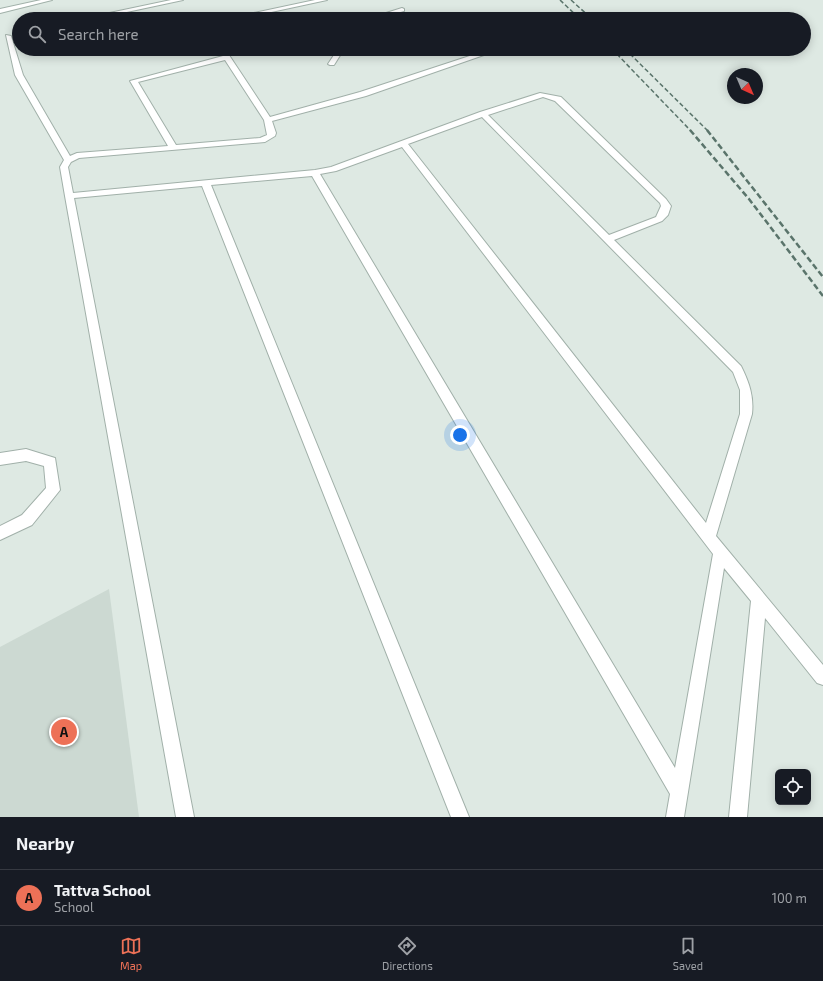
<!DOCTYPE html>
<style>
body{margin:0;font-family:"Exo 2",sans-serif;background:#242831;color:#f1f3f6}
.controls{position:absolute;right:12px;bottom:12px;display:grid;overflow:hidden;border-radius:6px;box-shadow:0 2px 10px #0003}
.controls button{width:36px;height:36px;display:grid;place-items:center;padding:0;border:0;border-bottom:1px solid #363941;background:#171b24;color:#f1f3f6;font:20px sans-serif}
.compass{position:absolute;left:727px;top:68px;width:36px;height:36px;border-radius:50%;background:#171b24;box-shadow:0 2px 10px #0003;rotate:136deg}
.you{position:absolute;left:460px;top:435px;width:14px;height:14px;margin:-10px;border:3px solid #fff;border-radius:50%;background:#1a73e8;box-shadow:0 0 0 6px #1a73e833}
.badge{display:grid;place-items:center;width:26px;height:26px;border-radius:50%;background:#ed7157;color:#111;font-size:13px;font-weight:700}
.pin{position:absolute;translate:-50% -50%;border:2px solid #fff;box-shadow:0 1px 4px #0006}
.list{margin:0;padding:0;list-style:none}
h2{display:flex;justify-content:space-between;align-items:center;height:52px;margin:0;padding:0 16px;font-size:17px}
h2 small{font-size:13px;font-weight:400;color:#9ea1a6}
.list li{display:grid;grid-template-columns:26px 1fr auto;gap:12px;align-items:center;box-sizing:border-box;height:56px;padding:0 16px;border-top:1px solid #363941}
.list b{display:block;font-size:15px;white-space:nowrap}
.list p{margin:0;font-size:13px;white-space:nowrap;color:#9ea1a6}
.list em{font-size:13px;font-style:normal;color:#9ea1a6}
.icon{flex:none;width:22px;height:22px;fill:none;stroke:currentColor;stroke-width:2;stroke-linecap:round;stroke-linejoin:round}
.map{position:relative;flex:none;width:823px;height:817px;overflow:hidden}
.search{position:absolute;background:#171b24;box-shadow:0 2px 10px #0003;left:12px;right:12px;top:12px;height:44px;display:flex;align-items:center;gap:10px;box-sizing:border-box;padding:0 14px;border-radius:22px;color:#9ea1a6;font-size:15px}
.sheet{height:108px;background:#171b24}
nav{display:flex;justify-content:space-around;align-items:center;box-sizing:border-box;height:56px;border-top:1px solid #363941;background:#171b24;font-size:11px;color:#9ea1a6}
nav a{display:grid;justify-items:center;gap:2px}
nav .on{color:#ed7157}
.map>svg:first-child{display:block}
</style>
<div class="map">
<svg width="823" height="817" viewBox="0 0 823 817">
<rect width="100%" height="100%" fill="#dee9e3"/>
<path fill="#ccd9d2" d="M109 589 139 817H0V647Z"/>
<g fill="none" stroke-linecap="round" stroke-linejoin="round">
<defs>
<path id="minor" d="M41 0H52L0 13V9Z
M171 0H183L94 19H81Z
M315 0H327L239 19H226Z
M402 8 404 9V11L377 19H367Z
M6 35 11 36 23 75 70 156 77 153 168 146 130 81 223 56 219 49H225L270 117 360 92 491 49H501L366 96 272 121 276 133 275 136 265 142 79 158 71 162 68 167 73 193 315 170 331 167 480 112 540 93 561 97 666 199 671 206 668 215 662 221 614 240 741 366C749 382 754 396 752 414L716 536 823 665V685L817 683 765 618 747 817H729L751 601 724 568 684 817H666L670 794 312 176 211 185 469 817H451L202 186 74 198 194 817H176L65 196 60 167 64 160 15 75ZM225 60 264 120 267 135 260 138 176 145 138 82ZM543 97 555 101 660 203 661 206 656 217 609 235 488 115ZM482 117 733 372 740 390V414L706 523 408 144ZM402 147 713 554 675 768 320 174 336 171Z
M81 49H102C98 52 85 52 81 49Z
M338 49H344L334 65H330L328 64Z
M26 449 55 458 60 490 32 525 0 540V526L22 515 46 488 44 466 26 461 0 465V453Z"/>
</defs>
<use href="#minor" stroke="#a1b0a9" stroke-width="2"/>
<use href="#minor" fill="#fff" fill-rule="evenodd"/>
<path stroke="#5a746b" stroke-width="1.5" stroke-dasharray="4.5 2.5" stroke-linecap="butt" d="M560 0 580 19
M571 0 592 19
M612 49 691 131
M625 49 708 131"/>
<path stroke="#5a746b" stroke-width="2.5" stroke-dasharray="6 3" stroke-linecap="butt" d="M690 130 749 199 823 296
M707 130 823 277"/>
</g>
</svg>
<div class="controls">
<button><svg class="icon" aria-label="locate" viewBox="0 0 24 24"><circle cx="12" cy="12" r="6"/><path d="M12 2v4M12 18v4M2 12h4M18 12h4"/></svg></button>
</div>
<svg class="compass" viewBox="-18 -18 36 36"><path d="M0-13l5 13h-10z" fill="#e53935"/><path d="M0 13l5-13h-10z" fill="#9ea1a6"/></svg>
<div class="you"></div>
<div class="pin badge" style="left:64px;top:732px">A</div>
<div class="search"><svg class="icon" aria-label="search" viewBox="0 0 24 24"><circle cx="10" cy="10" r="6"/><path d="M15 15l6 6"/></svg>Search here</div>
</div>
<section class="sheet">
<h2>Nearby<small></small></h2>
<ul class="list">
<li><span class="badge">A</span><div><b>Tattva School</b><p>School</p></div><em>100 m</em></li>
</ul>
</section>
<nav>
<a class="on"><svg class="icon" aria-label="map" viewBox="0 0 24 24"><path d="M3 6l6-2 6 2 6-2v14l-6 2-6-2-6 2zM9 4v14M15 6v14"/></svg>Map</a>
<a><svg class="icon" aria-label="directions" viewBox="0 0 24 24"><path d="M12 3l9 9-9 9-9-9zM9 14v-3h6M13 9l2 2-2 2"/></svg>Directions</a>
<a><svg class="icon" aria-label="saved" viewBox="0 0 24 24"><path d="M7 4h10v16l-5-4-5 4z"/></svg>Saved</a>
</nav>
